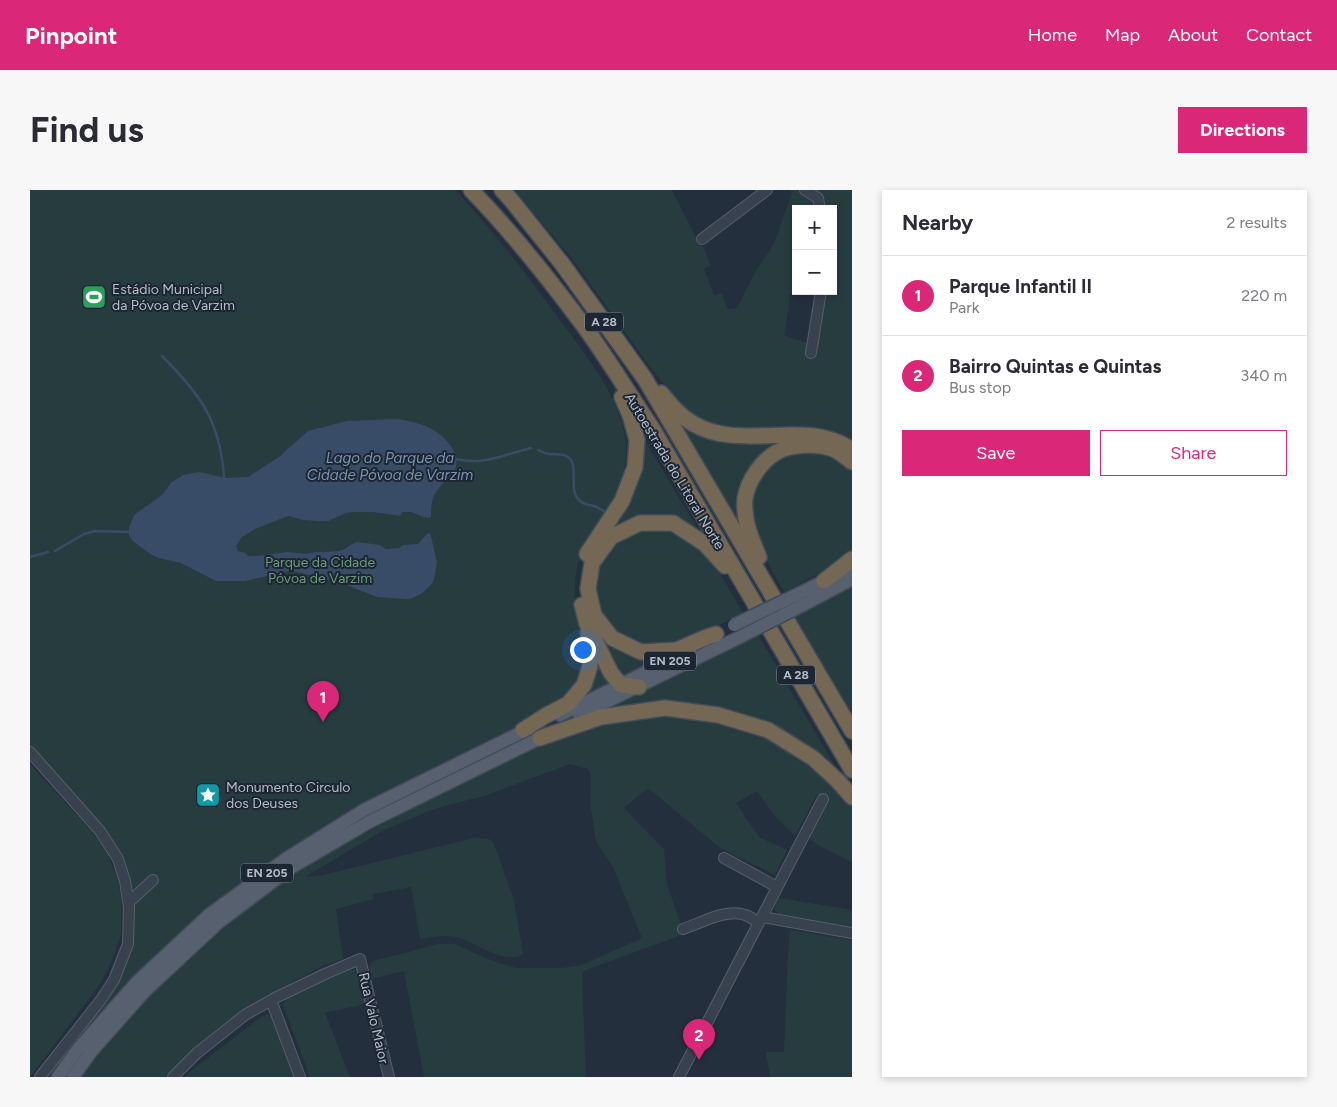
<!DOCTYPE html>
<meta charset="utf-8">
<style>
body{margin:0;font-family:Figtree,sans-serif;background:#f7f7f7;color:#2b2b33}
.controls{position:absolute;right:15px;top:15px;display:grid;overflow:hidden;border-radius:0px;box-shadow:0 2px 8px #0003}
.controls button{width:45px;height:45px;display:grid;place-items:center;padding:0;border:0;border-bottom:1px solid #e1e1e2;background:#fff;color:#2b2b33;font:25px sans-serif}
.you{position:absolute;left:552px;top:459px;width:18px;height:18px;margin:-12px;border:4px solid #fff;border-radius:50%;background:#1a73e8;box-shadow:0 0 0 8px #1a73e833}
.badge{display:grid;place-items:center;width:32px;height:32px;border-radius:50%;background:#db2777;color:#fff;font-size:16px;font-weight:700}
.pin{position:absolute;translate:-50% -41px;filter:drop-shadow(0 1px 2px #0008)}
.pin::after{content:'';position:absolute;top:26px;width:18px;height:15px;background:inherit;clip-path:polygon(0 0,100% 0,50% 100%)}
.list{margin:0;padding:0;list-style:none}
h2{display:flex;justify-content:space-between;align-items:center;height:65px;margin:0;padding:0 20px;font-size:21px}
h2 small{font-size:16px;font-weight:400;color:#7c7c81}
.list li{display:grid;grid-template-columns:32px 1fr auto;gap:15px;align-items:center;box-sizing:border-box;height:80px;padding:0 20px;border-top:1px solid #e1e1e2}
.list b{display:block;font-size:19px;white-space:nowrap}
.list p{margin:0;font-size:16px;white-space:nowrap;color:#7c7c81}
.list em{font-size:16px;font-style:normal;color:#7c7c81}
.actions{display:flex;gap:10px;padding:15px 20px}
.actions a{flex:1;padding:11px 0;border:1px solid #db2777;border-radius:0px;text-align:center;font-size:18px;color:#db2777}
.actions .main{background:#db2777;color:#fff}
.map{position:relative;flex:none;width:822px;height:887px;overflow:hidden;border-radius:0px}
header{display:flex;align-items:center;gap:30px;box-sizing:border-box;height:70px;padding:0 25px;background:#db2777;color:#fff}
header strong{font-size:24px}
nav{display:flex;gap:28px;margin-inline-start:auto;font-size:18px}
.intro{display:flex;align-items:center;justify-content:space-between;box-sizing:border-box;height:120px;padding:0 30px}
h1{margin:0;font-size:35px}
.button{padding:12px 22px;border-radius:0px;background:#db2777;color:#fff;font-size:18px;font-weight:700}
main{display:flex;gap:30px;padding:0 30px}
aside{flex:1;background:#fff;border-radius:0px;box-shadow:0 2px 8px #0003}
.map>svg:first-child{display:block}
</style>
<header>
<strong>Pinpoint</strong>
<nav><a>Home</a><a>Map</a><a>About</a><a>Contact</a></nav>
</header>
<div class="intro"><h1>Find us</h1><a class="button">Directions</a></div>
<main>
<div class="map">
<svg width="822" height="887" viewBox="0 0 822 887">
<rect width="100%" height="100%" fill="#242f3e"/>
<path fill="#263c3f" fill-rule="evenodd" d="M0 0H425C463 40 497 85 530 130 549 156 570 182 584 212 591 228 598 249 596 267 594 302 568 329 554 359 552 365 548 371 547 377 544 394 544 412 548 429 550 443 556 456 555 470 554 485 544 499 536 511L318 623 216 690 114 778 94 797 22 887H14L102 755 93 672 85 655 59 623 0 556Z
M479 0H642L670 55 674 59 681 76 674 79 684 105 691 103 698 119 707 118 728 77 739 62 745 51 761 5V0H822V253L681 236 656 220 620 177 540 66 504 24ZM766 19H803V101H795L778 153 755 146 760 104 785 101H766Z
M651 233 743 249 753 255 709 317 708 332Z
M610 244H611L670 343C660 336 650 330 638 328 601 320 562 345 555 383 553 395 554 407 557 417 567 453 596 467 630 466L632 467V469L593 488 585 483 581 478C572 457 559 434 554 411 545 364 584 342 599 304 604 292 608 280 610 267 610 260 609 252 610 244Z
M778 261C799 263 806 265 822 280V362L810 372 754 402 725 349 720 311 731 284 745 271 759 264Z
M636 338 652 343 682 370 713 423C690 434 660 452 635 456 591 462 556 423 566 379 568 373 575 366 579 360 581 358 583 354 586 351 590 347 603 340 609 339 618 337 628 339 636 338Z
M822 396V523L763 425Z
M727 443 812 588 744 537 711 524 675 516 645 513 566 523Z
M564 463 583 493 551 508Z
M640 522 724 539 770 564 807 595 822 615V672L788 655 779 649 799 609 787 604 765 646 744 625 727 601 706 613 729 647 757 660 745 685 690 658 618 598 594 618 634 659 637 694 654 744 556 780 553 782 552 790 556 887H394L374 781 341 789C338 782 338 777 343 771L375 763 406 754H425L460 770 486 778H532L547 776 554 774 612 748 583 677 566 651 560 613 561 585 558 579 540 574 454 606 411 617 397 622 352 641 275 687 293 685 444 648 459 649 464 654 484 710 493 764C474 775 449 754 430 748 417 744 403 747 390 749L381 697 343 704 344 709 306 719 313 769 294 775 234 808 175 850 135 887H50L126 799 214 721 254 691 289 668 424 596 512 554 567 533Z
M0 574 64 644 77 663 88 689 91 708 92 723 91 743 83 768 70 794 0 887Z
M748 708 822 720V737L749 724 744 719Z
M760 740 822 750V887H740L736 862H754L758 764Z
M320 780H324L329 782 335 812 331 815 295 823 320 887H280L253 815 257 808 284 793Z
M238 824 242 826 265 887H155L163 879 231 827Z"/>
<path fill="#394c67" d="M367 229C376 230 396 235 404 240 416 248 433 265 424 282 423 285 419 288 416 290 403 304 401 308 401 327L397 328 381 322H372L370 326 344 322H323L316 323 298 331H289L274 330 258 326 225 339 212 347 206 356 208 361 215 363 218 366H228L257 362 277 364 286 362H295L309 361 315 359 322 354 327 352 350 355 356 359 369 358 373 355 388 354 397 344 400 343 407 372 404 389 402 394 391 404 380 409H375L347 407 309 392 261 381 254 382 215 391H186L151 373 129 368 120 364 103 351 99 345V338L104 325 132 305 141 293 153 285 169 282 197 288 218 287 249 267 278 241 317 231Z"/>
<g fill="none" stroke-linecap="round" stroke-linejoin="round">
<path stroke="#394c67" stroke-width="2.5" d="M132 166C171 205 190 231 194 287
M508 260C511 261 515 264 519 264 525 265 532 263 538 267 550 275 537 301 550 311 554 315 560 315 565 316 568 318 572 320 575 322
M426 269C454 276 475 264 501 258
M25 361 54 344 65 341 99 342
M0 367 18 362"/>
<defs>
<path id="minor" d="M775 0 788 8 790 19
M672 49 737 0
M781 163 791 101
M0 562 70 641 88 669 95 691 99 717 98 754 84 790 70 811 10 887
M694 668 747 697
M99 712 123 690
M732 727 822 743
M653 739C671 733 697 718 715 725 720 726 724 730 729 733
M241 810 270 887
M143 887 167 863 215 825 245 808 295 784 330 769 359 887
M649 887 793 609"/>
<path id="major" d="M770 403 794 391 804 389 822 379
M777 413 822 389
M530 525 660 460
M549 525 710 447
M28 887 48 859 107 792 180 724 257 668 334 620 500 538
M43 887 61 862 115 801 188 733 262 677 339 632 510 548 517 544"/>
<path id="highway" d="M441 0C482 42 519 89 554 136 578 169 599 204 622 238L822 580
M472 0 482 11 533 75 615 189 822 541
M631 203C640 214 649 225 662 233 711 263 776 227 822 260
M557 364 592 311 605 277 607 250 600 225 592 207
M729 367C721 348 713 330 715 308 718 291 731 271 747 262 761 254 788 253 803 259 810 262 816 267 822 272
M794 391 822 369
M552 415 557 434 581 483 591 495 609 497
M686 444 677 447 647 460 611 462 582 448 564 425 558 399 562 373 581 347 610 333H643L675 354 695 376
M493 540 515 526 538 514 554 495 560 476V457L558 443
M510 548 571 527 635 518 688 525 738 540 783 568 808 591 822 607"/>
</defs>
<use href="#minor" stroke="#565f6c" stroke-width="12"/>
<use href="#major" stroke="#414a57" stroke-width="15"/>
<use href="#highway" stroke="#434c59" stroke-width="18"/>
<use href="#minor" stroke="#38414e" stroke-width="10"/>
<use href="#major" stroke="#56606e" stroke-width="12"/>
<use href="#highway" stroke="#746855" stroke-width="15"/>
<defs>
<path id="major-bridge" d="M704 435 770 403
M710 447 777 413"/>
</defs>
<use href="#major-bridge" stroke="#414a57" stroke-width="15" stroke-linecap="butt"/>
<use href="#major-bridge" stroke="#56606e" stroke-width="12"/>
</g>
<defs>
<symbol id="stadium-square" viewBox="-11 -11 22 22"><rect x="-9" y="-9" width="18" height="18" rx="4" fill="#2e9e5b" stroke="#1d2633"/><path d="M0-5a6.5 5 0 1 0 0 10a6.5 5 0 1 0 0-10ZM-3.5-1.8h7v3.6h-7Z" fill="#fff"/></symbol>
<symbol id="sight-square" viewBox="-11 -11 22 22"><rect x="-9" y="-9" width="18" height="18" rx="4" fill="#0f9aa8" stroke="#1d2633"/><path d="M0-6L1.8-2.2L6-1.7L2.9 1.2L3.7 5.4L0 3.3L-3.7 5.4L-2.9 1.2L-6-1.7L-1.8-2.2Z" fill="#fff"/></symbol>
</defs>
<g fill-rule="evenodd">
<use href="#stadium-square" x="50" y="93" width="28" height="28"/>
<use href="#sight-square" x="164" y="591" width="28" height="28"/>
</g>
<g text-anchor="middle" stroke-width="4" stroke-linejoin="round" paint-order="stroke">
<g fill="#1d2633" stroke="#878f9c" stroke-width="1">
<rect x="555" y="122.5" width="38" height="19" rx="4"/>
<rect x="614" y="461.5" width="52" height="19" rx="4"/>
<rect x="747" y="475.5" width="38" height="19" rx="4"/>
<rect x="211" y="673.5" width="52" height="19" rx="4"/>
</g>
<g font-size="12" font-weight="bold" fill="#b4bcc9">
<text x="574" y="136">A 28</text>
<text x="640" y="475">EN 205</text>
<text x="766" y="489">A 28</text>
<text x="237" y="687">EN 205</text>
</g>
<g font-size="14" fill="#b4bcc9" stroke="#1d2633" text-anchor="start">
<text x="82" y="104">Estádio Municipal<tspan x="82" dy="16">da Póvoa de Varzim</tspan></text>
<text x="196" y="602">Monumento Circulo<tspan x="196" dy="16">dos Deuses</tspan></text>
</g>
<g font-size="14" fill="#b4bcc9" stroke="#1d2633">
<text transform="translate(645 281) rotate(59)" y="5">Autoestrada do Litoral Norte</text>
<text transform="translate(344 828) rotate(77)" y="5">Rua Valo Maior</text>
</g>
<g font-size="14" fill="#6b9a76" stroke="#1d2633">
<text x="290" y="377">Parque da Cidade<tspan x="290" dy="16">Póvoa de Varzim</tspan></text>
</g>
<g font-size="15" font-style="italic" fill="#7c92b1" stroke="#1d2633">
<text x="360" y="273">Lago do Parque da<tspan x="360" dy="17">Cidade Póvoa de Varzim</tspan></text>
</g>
</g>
</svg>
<div class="controls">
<button>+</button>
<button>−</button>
</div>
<div class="you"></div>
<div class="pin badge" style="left:293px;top:532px">1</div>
<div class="pin badge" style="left:669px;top:870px">2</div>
</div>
<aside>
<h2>Nearby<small>2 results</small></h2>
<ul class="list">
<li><span class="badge">1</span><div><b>Parque Infantil II</b><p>Park</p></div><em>220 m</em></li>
<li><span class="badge">2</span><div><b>Bairro Quintas e Quintas</b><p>Bus stop</p></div><em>340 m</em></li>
</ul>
<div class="actions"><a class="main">Save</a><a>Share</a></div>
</aside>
</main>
